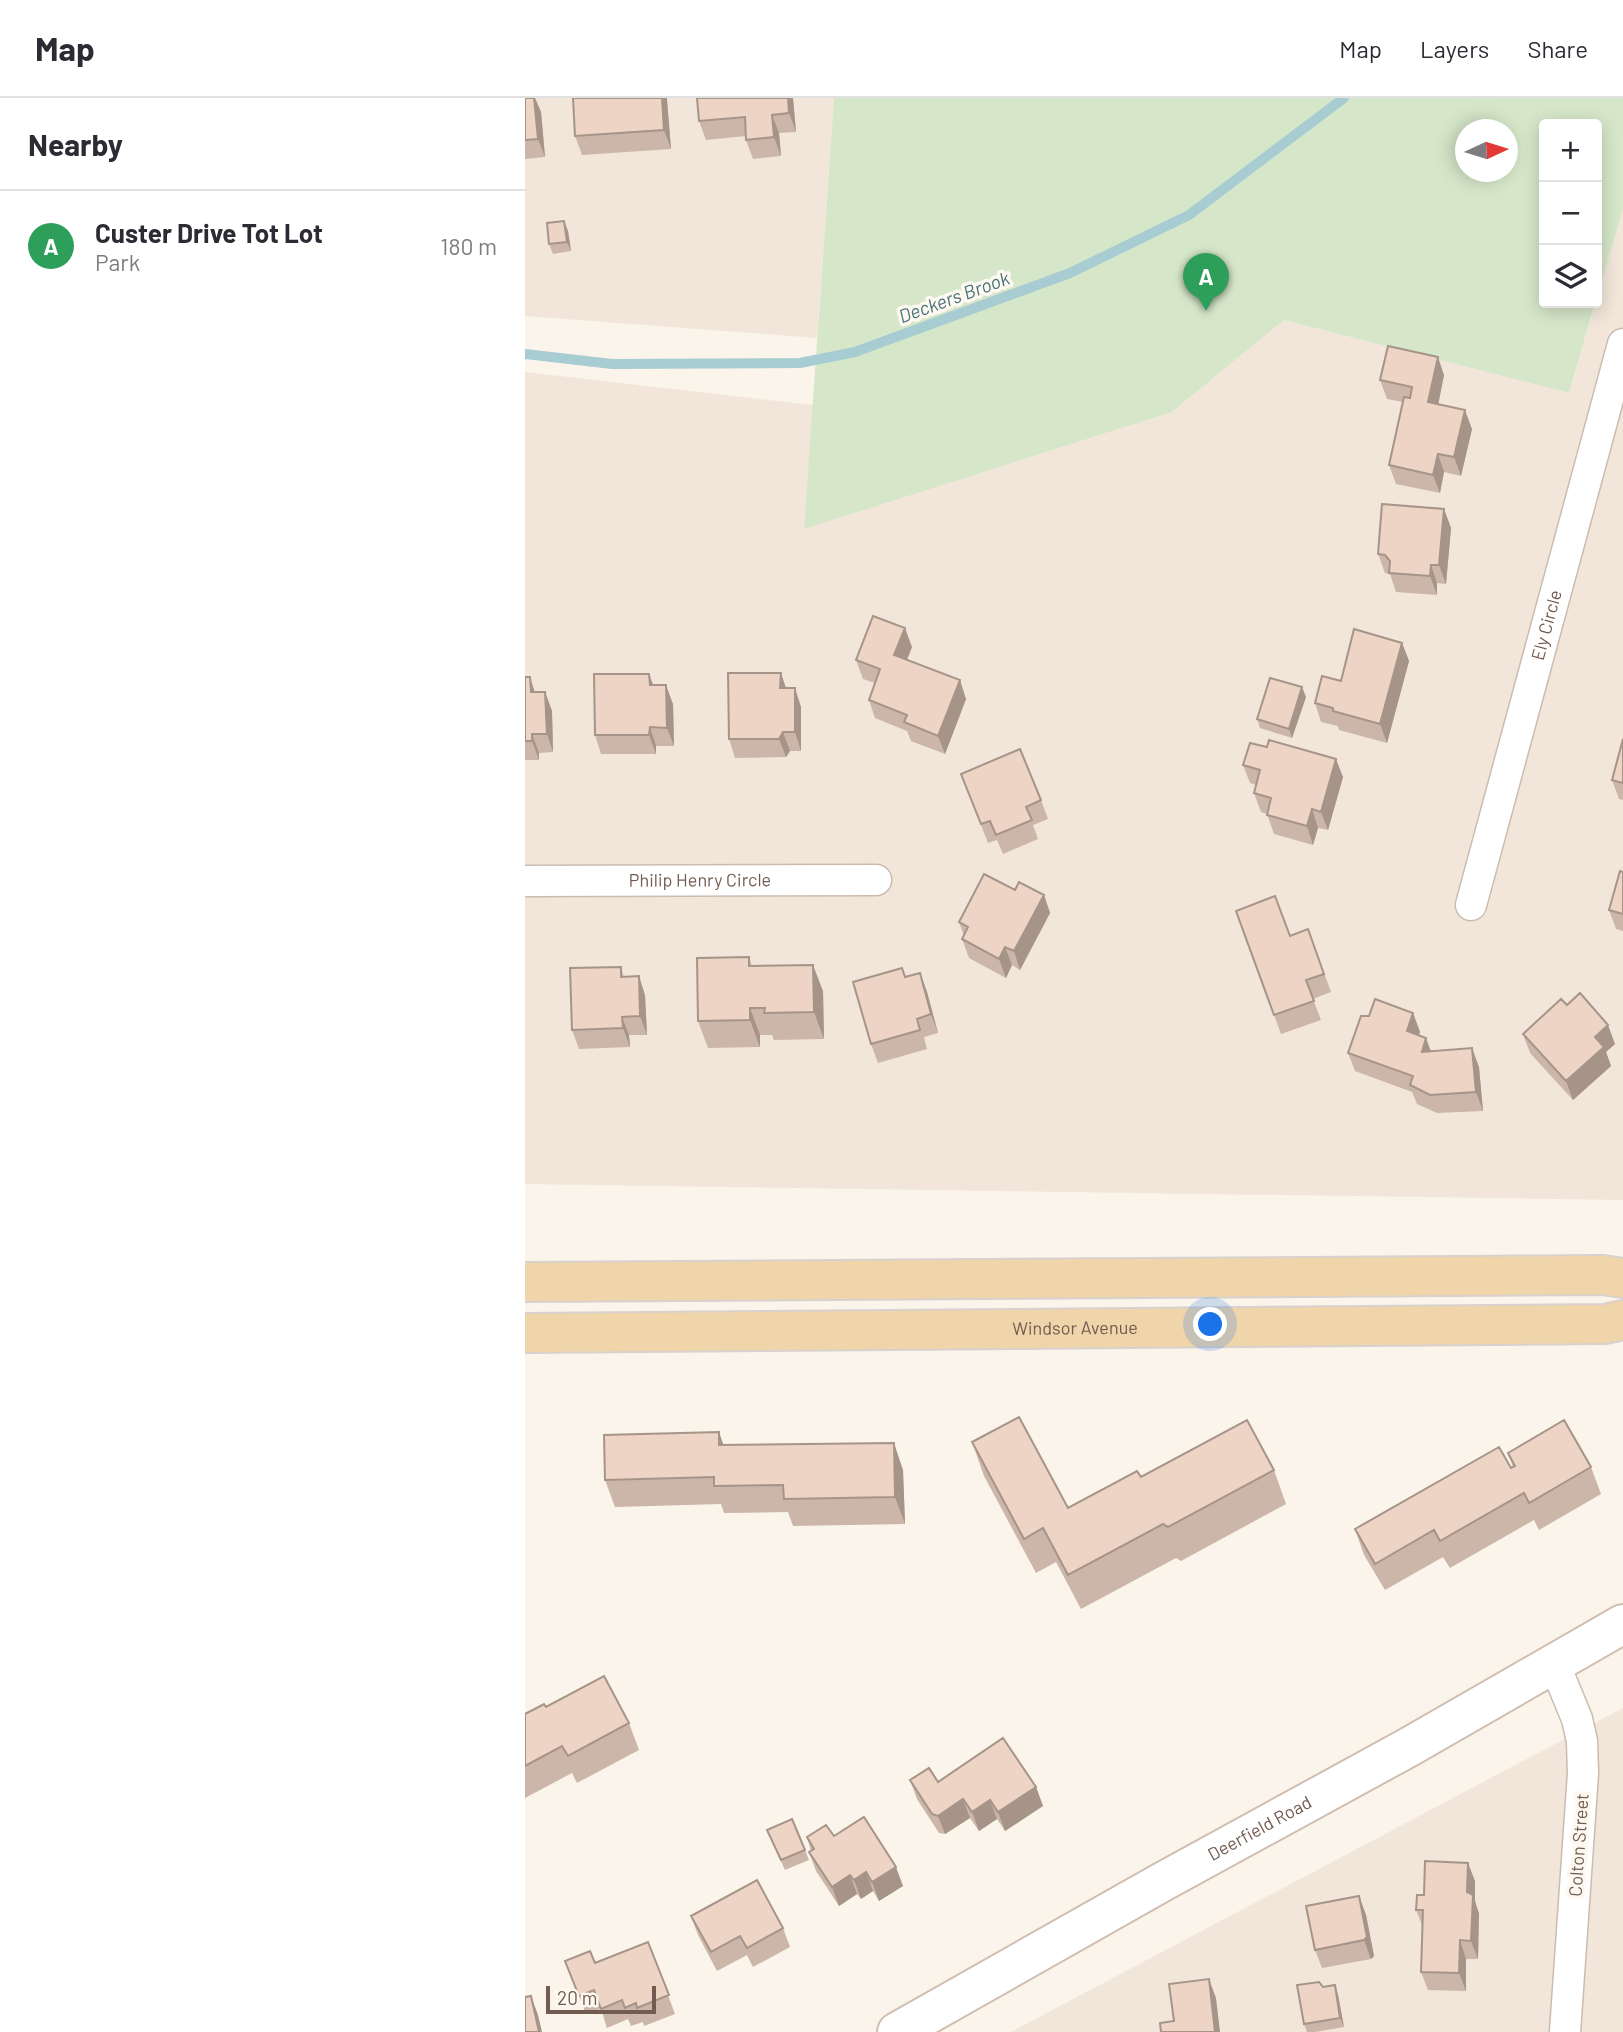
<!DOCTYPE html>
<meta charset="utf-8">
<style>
body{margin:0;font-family:Barlow,sans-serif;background:#f2f2f3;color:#2b2b33}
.controls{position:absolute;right:21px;top:21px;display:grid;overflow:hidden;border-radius:7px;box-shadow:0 4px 18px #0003}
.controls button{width:63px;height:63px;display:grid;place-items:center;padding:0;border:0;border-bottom:2px solid #e1e1e2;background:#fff;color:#2b2b33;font:35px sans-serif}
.compass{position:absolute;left:930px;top:21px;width:63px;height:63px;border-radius:50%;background:#fff;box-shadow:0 4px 18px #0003;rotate:86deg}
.scale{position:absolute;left:21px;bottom:18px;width:110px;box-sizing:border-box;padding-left:7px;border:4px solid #725b50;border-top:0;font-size:19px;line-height:24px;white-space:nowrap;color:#725b50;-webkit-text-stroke:5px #fdf8f0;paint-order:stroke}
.you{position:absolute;left:686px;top:1227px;width:24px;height:24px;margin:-18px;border:5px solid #fff;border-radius:50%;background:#1a73e8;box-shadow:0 0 0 10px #1a73e833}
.badge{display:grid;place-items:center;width:46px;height:46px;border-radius:50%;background:#7c3aed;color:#fff;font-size:23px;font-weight:700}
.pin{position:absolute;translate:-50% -58px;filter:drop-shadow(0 2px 4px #0008)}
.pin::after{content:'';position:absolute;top:37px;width:24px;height:21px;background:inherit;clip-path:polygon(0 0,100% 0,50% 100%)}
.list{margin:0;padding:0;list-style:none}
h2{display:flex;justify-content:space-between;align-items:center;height:91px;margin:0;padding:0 28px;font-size:30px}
h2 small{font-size:23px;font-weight:400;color:#7c7c81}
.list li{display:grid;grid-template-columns:46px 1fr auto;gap:21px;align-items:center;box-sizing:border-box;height:112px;padding:0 28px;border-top:2px solid #e1e1e2}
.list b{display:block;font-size:26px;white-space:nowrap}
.list p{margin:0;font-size:23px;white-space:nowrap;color:#7c7c81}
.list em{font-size:23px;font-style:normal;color:#7c7c81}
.icon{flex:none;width:38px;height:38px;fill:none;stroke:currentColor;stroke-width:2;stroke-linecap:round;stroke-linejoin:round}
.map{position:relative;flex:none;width:1098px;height:1934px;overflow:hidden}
header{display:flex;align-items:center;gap:42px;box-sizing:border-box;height:98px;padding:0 35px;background:#fff;border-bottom:2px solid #e1e1e2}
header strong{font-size:33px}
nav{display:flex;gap:38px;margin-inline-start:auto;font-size:24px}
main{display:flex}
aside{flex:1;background:#fff}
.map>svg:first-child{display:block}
</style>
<header>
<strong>Map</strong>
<nav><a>Map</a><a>Layers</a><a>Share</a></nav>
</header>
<main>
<aside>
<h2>Nearby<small></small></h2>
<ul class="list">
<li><span class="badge" style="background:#2e9e5b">A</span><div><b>Custer Drive Tot Lot</b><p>Park</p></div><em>180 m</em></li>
</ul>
</aside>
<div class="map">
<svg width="1098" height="1934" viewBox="0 0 1098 1934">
<rect width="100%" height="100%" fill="#faf4ea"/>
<path fill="#f1e6d9" d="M0 0H309L292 240 0 218Z
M1098 111V1102L0 1086V274L288 307 279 430 647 314 759 222 1044 295Z
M1098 1610V1934H486Z"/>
<path fill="#d6e7c9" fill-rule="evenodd" d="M309 0H1098V111L1072 200V26H1019V205H1070L1044 295 759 222 647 314 279 431ZM940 32H982V74H940Z"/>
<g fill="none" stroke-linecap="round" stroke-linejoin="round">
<path stroke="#a7cdd3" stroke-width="10" d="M0 256 87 266 275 265 330 254 545 175 664 117 819 0"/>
<defs>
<g id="street">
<path id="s1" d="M0 783 351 782"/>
<path id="s2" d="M946 807 1098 246"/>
<path d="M1029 1565 1052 1621 1057 1643 1058 1675 1040 1934"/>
</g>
<g id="secondary">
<path id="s3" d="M372 1934 639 1783 884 1649 1098 1526"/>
</g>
<g id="primary">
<path d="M0 1184 1078 1177 1098 1180"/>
<path id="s4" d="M0 1235 1080 1226 1098 1222"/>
</g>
</defs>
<use href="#street" stroke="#cbbcb1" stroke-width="33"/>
<use href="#secondary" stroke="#d0beb1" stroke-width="42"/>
<use href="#primary" stroke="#d8d1ce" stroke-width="42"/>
<use href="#street" stroke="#fff" stroke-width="30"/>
<use href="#secondary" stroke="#fff" stroke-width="38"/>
<use href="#primary" stroke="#f1d5aa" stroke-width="38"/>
</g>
<path fill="#ccb6a9" d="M0 0H10L16 14 20 59 0 61Z
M268 0 271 34 254 35 256 58 228 61 221 42V38L181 42 174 23Z
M142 2 146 51 57 57 50 38Z
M39 123 43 133 46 153 28 156 24 146Z
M919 277 913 306 947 331 936 378 919 374 915 395 871 386 864 367 878 304 862 301 855 282Z
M919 411 926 430 921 486 912 485V497L871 494 865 476 860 475 853 456Z
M877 545 884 563 862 645 814 632 813 628 796 624 790 605 816 583Z
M387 549 382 562 441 601 420 656 386 643 382 633 350 620 344 602 350 585 338 581 331 562Z
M0 579 10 594H20L27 613 28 654 14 655V662H0Z
M129 587 148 606 149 648H131V656H76L70 637Z
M261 590 276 609V653H265L261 659 210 660 204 641Z
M781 599 767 640 735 630 732 621Z
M1098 641V702L1094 701 1087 682Z
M742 649 818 679 803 732 793 730 788 747 749 736 742 716 736 714 729 695 731 687 725 685 718 667Z
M436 676 516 702 523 721 508 727 513 741 478 756 472 742 463 745Z
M1098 774V833L1091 831 1084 812Z
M490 792 519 797 525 815 495 872 487 867 481 880 444 860 437 841 439 838 434 824Z
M711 813 765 838 783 831 806 894 788 901 796 922 756 936Z
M224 859 227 868 298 893 299 941 249 942 247 937H235V949L183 950 173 923Z
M96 869 99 879 120 897 122 937H104L105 949 54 951 47 932Z
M395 875 402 894 413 935 399 939 402 951 353 965 346 946 380 879Z
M1042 907 1090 946 1081 954 1086 968 1048 1002 1005 955 998 936Z
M888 915 895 934 894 937 906 954 954 969 958 1013 912 1015 892 1006 887 994 830 973 823 955Z
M194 1334 198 1346 378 1372 380 1426 268 1428 263 1414 199 1415 196 1406 90 1409 80 1382Z
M447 1344 543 1410 616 1379 749 1372 761 1406 656 1463 651 1460 556 1511 531 1464 511 1475 459 1378Z
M983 1355 1066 1369 1076 1396 1014 1432 1009 1422 925 1470 918 1459 860 1492 839 1457 830 1431 986 1370 988 1369Z
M21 1609 104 1625 114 1652 52 1685 47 1675 0 1700V1616Z
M385 1682 511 1689 518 1708 480 1733 472 1721 454 1733 445 1720 420 1736 414 1735 392 1701Z
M242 1732 280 1752 284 1762 260 1772Z
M309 1738 378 1788 354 1803 348 1793 336 1801 332 1796 314 1808 291 1773 284 1754 286 1753 282 1739Z
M950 1783V1803L954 1816 953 1861H941V1893L903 1892 896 1874 898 1829 891 1812 899 1797Z
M834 1798 841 1817 849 1858 846 1861 797 1870 790 1852Z
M166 1818 258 1830 265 1849 228 1869 222 1857 192 1873 173 1837Z
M123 1844 150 1916 119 1928 118 1924 106 1928 103 1921 82 1930 76 1911 61 1916 40 1863 70 1865Z
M810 1887 813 1897 819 1929 790 1934H782L779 1926 798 1889Z"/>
<path fill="#a69489" d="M9 0H10L16 14 20 59 13 41Z
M137 0H142V2L146 51 139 32Z
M263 0H268L271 34 264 15Z
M247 17 254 35 256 58 249 39Z
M39 123 43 133 46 153 42 144Z
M913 259 919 277 910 323 903 304Z
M940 312 947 331 936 378 929 359Z
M913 356 919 374 915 395 908 377Z
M919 411 926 430 921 486 914 467Z
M906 467 912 485V497L905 478Z
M380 530 387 549 376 576 369 557Z
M877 545 884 563 862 645 855 626Z
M256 575 262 593 255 590Z
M124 576 131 594 125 587Z
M5 579 11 598 6 594Z
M435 582 441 601 420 656 413 638Z
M141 587 148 606 149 648 142 630Z
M777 589 781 599 767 640 764 631Z
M270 590 276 609V653L270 634Z
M20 594 27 613 28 654 22 636Z
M125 629 131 648V656L124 637Z
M258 634 265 653 261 659 254 641Z
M7 636 14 655V662L7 643Z
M811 661 818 679 803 732 796 714Z
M787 711 793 730 788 747 782 728Z
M519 797 525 815 495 872 489 853Z
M480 849 487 867 481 880 474 861Z
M288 867 298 893 299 941 289 914Z
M395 875 402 894 413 935 406 916Z
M114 878 120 897 122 937 115 918Z
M225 910 235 937V949L225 922Z
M888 915 895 934 889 952 882 933Z
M97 919 104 937 105 949 98 930Z
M1083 927 1090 946 1081 954 1086 968 1048 1002 1041 983 1070 939Z
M901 940 908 959 897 954Z
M947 950 954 969 958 1013 951 994Z
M194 1334 203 1361 194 1347Z
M369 1345 378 1372 380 1426 370 1399Z
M511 1689 518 1708 480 1733 473 1714Z
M438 1701 445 1720 420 1736 413 1718Z
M465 1702 472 1721 454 1733 447 1714Z
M943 1765 950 1783V1803L954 1816 953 1861 946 1843 942 1794Z
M371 1769 378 1788 354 1803 347 1784Z
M341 1774 348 1793 336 1801 329 1782Z
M325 1777 332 1796 314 1808 307 1789Z
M834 1798 841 1817 849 1858 846 1861 839 1842Z
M935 1842 941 1861V1893L934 1875Z
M684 1881 691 1900 695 1934H690Z
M810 1887 813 1897 819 1929 815 1920Z
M6 1898 13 1917 17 1934H14Z"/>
<path fill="#edd4c4" stroke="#a69489" stroke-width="2" d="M0 0H9L13 41 0 42Z
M48 0H137L139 32 50 38Z
M172 0H263L264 15 247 17 249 39 221 42 220 19 174 23Z
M39 123 42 144 24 146 22 125Z
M863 248 913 259 903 304 940 312 929 359 913 356 908 377 864 367 879 299 885 300 887 289 855 282Z
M857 406 919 411 914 467H906L905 478 864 475 865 463 860 457 853 456Z
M348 518 380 530 369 557 435 582 413 638 379 624 382 617 344 602 355 571 331 562Z
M829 531 877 545 855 626 808 613V610L790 605 797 578 816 583Z
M203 575H256L255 590H270V634H258L254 641H204Z
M69 576H124L125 587H141L142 630 125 629 124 637H70Z
M0 579H5L6 594H20L22 636H7V643H0Z
M745 580 777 589 764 631 732 621Z
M1098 641V685L1087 682Z
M744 642 811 661 796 714 787 711 782 728 742 717 746 700 729 695 735 672 718 667 725 645 742 649Z
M495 651 516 702 501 709 507 722 471 737 465 723 456 726 436 676Z
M1095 773 1098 774V816L1084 812Z
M459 776 490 792 494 784 519 797 489 853 480 849 474 861 437 841 443 829 434 824Z
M750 798 765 838 783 831 799 876 781 882 789 903 749 917 711 813Z
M224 859V868L288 867 289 914 239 915 240 910H225V922L173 923 172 860Z
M96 869V879L114 878 115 918 97 919 98 930 47 932 45 870Z
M377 870 380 879 395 875 406 916 392 921 395 932 346 946 328 884Z
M1055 895 1083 927 1070 939 1079 949 1041 983 998 936 1036 901 1042 907Z
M850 901 888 915 882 933 901 940 897 954 947 950 951 994 905 997 885 987 888 978 823 955 836 918H844Z
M494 1319 543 1410 612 1373 616 1379 722 1322 749 1372 643 1429 638 1426 543 1477 518 1430 499 1441 447 1344Z
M1039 1322 1066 1369 1004 1405 999 1395 915 1443 909 1432 850 1466 830 1431 974 1349 986 1370 990 1368 983 1355Z
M194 1334V1347L369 1345 370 1399 259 1401 258 1387 189 1388V1379L80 1382 79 1337Z
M79 1578 104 1625 43 1658 37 1648 0 1668V1616L19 1606 21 1609Z
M478 1640 511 1689 473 1714 465 1702 447 1714 438 1701 413 1718 407 1716 385 1682 404 1670 413 1684Z
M339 1719 371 1769 347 1784 341 1774 329 1782 325 1777 307 1789 284 1754 289 1751 282 1739 301 1727 309 1738Z
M267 1721 280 1752 256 1762 242 1732Z
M900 1763 943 1765 942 1794 948 1797 946 1843 935 1842 934 1875 896 1874 898 1812H891L892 1797H899Z
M232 1782 258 1830 222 1850 215 1838 186 1854 166 1818Z
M834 1798 842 1839 839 1842 790 1852 781 1808Z
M123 1844 144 1897 112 1910 111 1905 100 1910 97 1902 76 1911 69 1892 54 1898 40 1863 65 1853 70 1865Z
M684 1881 690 1934H636L635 1925 649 1923 644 1886Z
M794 1884 798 1889 810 1887 815 1920 779 1926 772 1887Z
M6 1898 14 1934H0V1899Z"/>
<g text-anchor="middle" stroke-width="7" stroke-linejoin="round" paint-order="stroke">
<g font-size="18" fill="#725b50" stroke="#fdf8f0">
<text dy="6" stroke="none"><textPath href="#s2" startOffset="290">Ely Circle</textPath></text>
<text dy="6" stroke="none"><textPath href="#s1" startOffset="175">Philip Henry Circle</textPath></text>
<text dy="6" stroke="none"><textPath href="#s4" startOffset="550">Windsor Avenue</textPath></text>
<text dy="6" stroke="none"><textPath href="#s3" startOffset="416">Deerfield Road</textPath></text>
<text transform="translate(1054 1747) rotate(-86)" y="6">Colton Street</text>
</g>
<g font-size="19" font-style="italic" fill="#48747c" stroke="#fdf8f0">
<text transform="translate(429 199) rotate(-20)" y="7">Deckers Brook</text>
</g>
</g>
</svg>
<div class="controls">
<button>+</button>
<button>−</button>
<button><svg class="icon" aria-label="layers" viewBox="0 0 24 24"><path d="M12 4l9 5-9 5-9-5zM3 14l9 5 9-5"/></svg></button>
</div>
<svg class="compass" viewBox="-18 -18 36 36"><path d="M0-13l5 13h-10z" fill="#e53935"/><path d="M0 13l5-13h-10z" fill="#7c7c81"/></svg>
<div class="scale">20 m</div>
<div class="you"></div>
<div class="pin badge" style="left:681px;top:213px;background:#2e9e5b">A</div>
</div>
</main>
